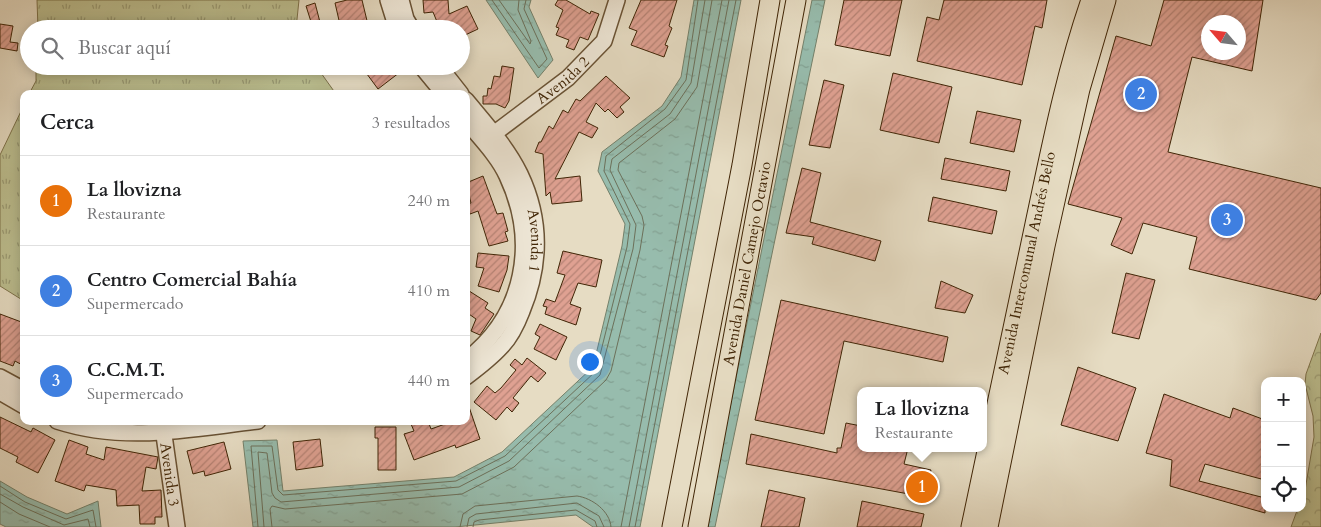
<!DOCTYPE html>
<html lang="es">
<meta charset="utf-8">
<style>
body{margin:0;font-family:Cardo,serif;background:#f2f2f2;color:#202124}
.controls{position:absolute;right:15px;bottom:15px;display:grid;overflow:hidden;border-radius:10px;box-shadow:0 2px 12px #0003}
.controls button{width:45px;height:45px;display:grid;place-items:center;padding:0;border:0;border-bottom:1px solid #e0e0e0;background:#fff;color:#202124;font:25px sans-serif}
.compass{position:absolute;left:1201px;top:15px;width:45px;height:45px;border-radius:50%;background:#fff;box-shadow:0 2px 12px #0003;rotate:298deg}
.you{position:absolute;left:589px;top:361px;width:18px;height:18px;margin:-12px;border:4px solid #fff;border-radius:50%;background:#1a73e8;box-shadow:0 0 0 8px #1a73e833}
.badge{display:grid;place-items:center;width:32px;height:32px;border-radius:50%;background:#2563eb;color:#fff;font-size:16px;font-weight:700}
.pin{position:absolute;translate:-50% -50%;border:2px solid #fff;box-shadow:0 1px 5px #0006}
.popup{position:absolute;left:857px;top:387px;width:130px;height:65px;box-sizing:border-box;display:grid;place-content:center;border-radius:10px;background:#fff;filter:drop-shadow(0 1px 4px #0005);font-size:16px;white-space:nowrap;color:#757577}
.popup b{font-size:19px;color:#202124}
.popup::after{content:'';position:absolute;left:50%;top:100%;margin-left:-10px;border:10px solid transparent;border-top-color:#fff}
.list{margin:0;padding:0;list-style:none}
h2{display:flex;justify-content:space-between;align-items:center;height:65px;margin:0;padding:0 20px;font-size:21px}
h2 small{font-size:16px;font-weight:400;color:#757577}
.list li{display:grid;grid-template-columns:32px 1fr auto;gap:15px;align-items:center;box-sizing:border-box;height:90px;padding:0 20px;border-top:1px solid #e0e0e0}
.list b{display:block;font-size:19px;white-space:nowrap}
.list p{margin:0;font-size:16px;white-space:nowrap;color:#757577}
.list em{font-size:16px;font-style:normal;color:#757577}
.icon{flex:none;width:28px;height:28px;fill:none;stroke:currentColor;stroke-width:2;stroke-linecap:round;stroke-linejoin:round}
.map{position:relative;flex:none;width:1321px;height:527px;overflow:hidden}
.search{position:absolute;background:#fff;box-shadow:0 2px 12px #0003;left:20px;top:20px;width:450px;height:55px;display:flex;align-items:center;gap:12px;box-sizing:border-box;padding:0 18px;border-radius:28px;color:#757577;font-size:19px}
.panel{position:absolute;background:#fff;box-shadow:0 2px 12px #0003;left:20px;top:90px;width:450px;height:335px;border-radius:10px}
.map>svg:first-child{display:block}
</style>
<div class="map">
<svg width="1321" height="527" viewBox="0 0 1321 527">
<defs>
<pattern id="grass-tufts" width="24" height="20" patternUnits="userSpaceOnUse" patternTransform="scale(1.25)"><rect width="24" height="20" fill="#bcbe8f"/><path d="M3 7l-1-3M5 7V3M7 7l1-3M15 17l-1-3M17 17v-4M19 17l1-3" fill="none" stroke="#9a9a73"/></pattern>
<pattern id="forest-crowns" width="20" height="18" patternUnits="userSpaceOnUse" patternTransform="scale(1.25)"><rect width="20" height="18" fill="#bcbe8f"/><path d="M2 6a3 3 0 1 1 6 0M12 15a3 3 0 1 1 6 0" fill="none" stroke="#9a9a73"/></pattern>
<pattern id="water-ripples" width="26" height="14" patternUnits="userSpaceOnUse" patternTransform="scale(1.25)"><rect width="26" height="14" fill="#97bcad"/><path d="M2 4q2-2 4 0t4 0M15 11q2-2 4 0t4 0" fill="none" stroke="#83a193"/></pattern>
<pattern id="building-hatch" width="6" height="6" patternUnits="userSpaceOnUse" patternTransform="scale(1.25)"><rect width="6" height="6" fill="#dfa192"/><path d="M-1 1l2-2M0 6l6-6M5 7l2-2" fill="none" stroke="#b68375"/></pattern>
</defs>
<rect width="100%" height="100%" fill="#e6dcc3"/>
<filter id="stains"><feTurbulence type="fractalNoise" baseFrequency=".004" numOctaves="4"/><feColorMatrix values="0 0 0 0 .2 0 0 0 0 .09 0 0 0 0 .02 0 0 0 .5 -.17"/></filter>
<radialGradient id="worn" r=".72"><stop offset=".6" stop-color="#630" stop-opacity="0"/><stop offset="1" stop-color="#630" stop-opacity=".3"/></radialGradient>
<path fill="url(#grass-tufts)" stroke="#7e724a" d="M37 0H299L296 29H38Z
M36 66H316L336 94H29L36 81Z
M24 105V301L0 286V155Z"/>
<path fill="url(#forest-crowns)" stroke="#7e724a" d="M1321 333V527H1291L1298 508H1302L1314 437 1313 416 1305 384 1306 374Z"/>
<path fill="url(#water-ripples)" stroke="#74806a" d="M486 0H531L529 7 553 60 538 78Z
M694 0H741L640 527H593L576 515 455 527H253L243 441 277 440 283 491 454 477 502 452 593 367 622 246 625 224 598 171 602 152 662 106 681 77Z
M812 0H825L715 527H706Z
M0 481 27 497 67 514 98 501 101 527H6L0 524Z"/>
<g fill="none" stroke-linecap="round" stroke-linejoin="round">
<path stroke="#6c705a" stroke-width="1" d="M492 0 539 68 547 59 524 9 526 0
M499 0 530 44 531 41 518 10 519 0
M0 486 25 502 66 519 93 510 96 527
M0 494 23 507 64 525 88 519 90 527
M0 502 19 514 50 527
M258 527 251 446H272L278 490 283 495 456 481 505 456 596 371 627 247 630 224 604 171 606 156 665 109 686 80 698 0
M264 527 258 452 267 453 272 493 275 498 281 502 459 487 509 461 600 375 633 249 636 225 610 170 612 159 670 114 691 83 705 0
M272 527 270 509 272 506 285 509 462 494 514 467 606 380 611 371 640 250 644 225 642 216 618 170 619 163 675 119 697 87 712 0
M460 527 463 514 475 506 577 496C592 498 610 511 611 527
M467 527 469 518 476 514 577 503 599 516 604 527
M473 527 474 522 479 520 576 510 595 521 597 527
M621 527 722 0
M629 527 729 0
M635 527 736 0"/>
</g>
<path fill="url(#building-hatch)" stroke="#402506" fill-rule="evenodd" d="M347 0H362L369 29H341L335 3Z
M423 0H448L449 14 467 6 478 29 461 37V29H440L433 12 424 13Z
M558 0H566L590 14 591 11 599 14 588 40 580 37 574 50 566 47 569 40 556 35 559 28 556 27 563 10 555 5Z
M641 0H677L669 26 672 28 665 45 668 46 664 57 631 45 637 31 629 28Z
M844 0H902L890 56 835 45Z
M944 0H1047L1042 28 1035 26 1022 85 917 61 927 17 939 20Z
M1164 0H1263L1252 71 1192 57 1168 152 1321 188V293L1316 300 1189 269 1197 237 1143 223 1132 254 1111 245 1122 218 1068 204 1116 36 1151 46ZM1208 22H1238V52H1208Z
M315 3 321 26 313 28 306 6Z
M0 24 13 26 10 42 18 43 17 51 0 48Z
M361 66H408L378 89Z
M502 66 514 68 509 101 505 108 496 104H483V96H487L488 88 491 89 494 76 500 77Z
M893 73 952 87 939 143 880 130Z
M606 76 630 98 620 107 624 112 617 118 608 109 605 112 596 103 586 122 598 128 592 138 579 132 555 179 580 176 582 201 552 204 550 192 546 196 543 154 535 152 539 142H541L549 126 553 129 563 110 568 113 576 99 580 101Z
M824 80 844 85 830 148 809 145Z
M977 111 1021 120 1014 152 970 143Z
M945 158 1010 171 1006 191 941 179Z
M802 168 821 173 810 222 881 241 875 261 812 244 814 237 786 233Z
M483 176 497 214 503 213 508 231 505 232 508 241 489 246 478 211 470 214 467 204 471 203 466 183Z
M933 197 997 211 992 234 928 221Z
M563 251 602 260 596 287 578 283 570 304 581 308 576 325 545 314 547 307 543 306 546 299 555 302 565 275 557 273Z
M478 253 509 256 507 270 499 292 478 286 484 268 476 267Z
M1126 273 1155 280 1139 339 1112 333Z
M941 281 973 295 965 313 935 308Z
M466 289 488 303 485 308 494 314 480 335 471 331 476 319 466 312Z
M781 300 948 337 943 362 844 341 824 434 755 420Z
M0 314 24 323V366L15 361 13 366 0 361Z
M540 324 567 337 556 360 534 349 540 337 535 334Z
M527 358 546 373 538 382 531 376 513 398 519 403 512 412 507 407 496 420 474 402 487 386 495 393 501 388 516 370 510 365 515 359 522 365Z
M1078 367 1136 388 1118 441 1061 425Z
M1164 394 1230 418 1233 408 1265 420V480L1205 464 1199 481 1265 498V513L1170 486 1172 460 1146 453Z
M468 404 480 439 456 448 455 445 414 460 404 434 414 431 411 424 428 421 431 429 448 423 447 421H466Z
M0 417 31 432 33 428 55 440 38 473 16 462 18 457 0 448Z
M846 423 861 426V448H908L904 464 931 470 925 497 746 464 751 434 837 453V448H841Z
M375 427H396V470H378V438H375Z
M320 439 323 466 296 470 293 442Z
M69 440 88 447 86 454 104 460 106 447 158 457 156 469 146 467 142 491 161 490 162 517H155V524H140L139 505 117 506 116 490 86 485 84 491 55 481Z
M224 442 231 469 205 476 204 471 193 474 187 451Z
M769 490 805 498 799 527H761Z
M862 501 924 514 921 527H857Z"/>
<g fill="none" stroke-linecap="round" stroke-linejoin="round">
<defs>
<g id="minor">
<path d="M388 0 397 29"/>
<path d="M401 0 406 19 412 29"/>
<path d="M421 66 444 94"/>
<path d="M439 66 461 94"/>
<path id="s1" d="M466 100C485 123 507 147 520 174 542 220 541 265 522 311 517 324 511 337 501 347 491 358 478 368 466 377"/>
<path d="M466 121C480 138 498 156 507 176 538 242 525 315 466 360"/>
<path id="s2" d="M487 139 568 78 604 41 617 0"/>
<path d="M0 377 24 390"/>
<path d="M0 392 24 406"/>
<path d="M57 421C125 443 189 429 258 421"/>
<path id="s3" d="M162 421 177 527"/>
</g>
<g id="major">
<path d="M672 527 742 165 770 0"/>
<path id="s4" d="M698 527 796 0"/>
<path id="s5" d="M971 527C992 426 1013 325 1035 224 1051 149 1066 72 1091 0"/>
<path d="M988 527 1045 246 1080 89 1106 0"/>
</g>
</defs>
<use href="#minor" stroke="#6a5335" stroke-width="18"/>
<use href="#major" stroke="#402506" stroke-width="21"/>
<use href="#minor" stroke="#efe8d8" stroke-width="15"/>
<use href="#major" stroke="#e6dcc3" stroke-width="19"/>
</g>
<g text-anchor="middle" stroke-width="4.5" stroke-linejoin="round" paint-order="stroke">
<g font-size="15" fill="#402506" stroke="#efe8d8">
<text dy="5" stroke="none"><textPath href="#s2" startOffset="96">Avenida 2</textPath></text>
<text dy="5" stroke="none"><textPath href="#s1" startOffset="161">Avenida 1</textPath></text>
<text dy="5" stroke="none"><textPath href="#s5" startOffset="270">Avenida Intercomunal Andrés Bello</textPath></text>
<text dy="5" stroke="none"><textPath href="#s4" startOffset="268">Avenida Daniel Camejo Octavio</textPath></text>
<text dy="5" stroke="none"><textPath href="#s3" startOffset="54">Avenida 3</textPath></text>
</g>
</g>
<rect width="100%" height="100%" filter="url(#stains)"/>
<rect width="100%" height="100%" fill="url(#worn)"/>
</svg>
<div class="controls">
<button>+</button>
<button>−</button>
<button><svg class="icon" aria-label="locate" viewBox="0 0 24 24"><circle cx="12" cy="12" r="6"/><path d="M12 2v4M12 18v4M2 12h4M18 12h4"/></svg></button>
</div>
<svg class="compass" viewBox="-18 -18 36 36"><path d="M0-13l5 13h-10z" fill="#e53935"/><path d="M0 13l5-13h-10z" fill="#757577"/></svg>
<div class="you"></div>
<div class="pin badge" style="left:922px;top:487px;background:#e8710a">1</div>
<div class="popup"><b>La llovizna</b>Restaurante</div>
<div class="pin badge" style="left:1141px;top:94px;background:#3f7fe0">2</div>
<div class="pin badge" style="left:1227px;top:220px;background:#3f7fe0">3</div>
<div class="search"><svg class="icon" aria-label="search" viewBox="0 0 24 24"><circle cx="10" cy="10" r="6"/><path d="M15 15l6 6"/></svg>Buscar aquí</div>
<section class="panel">
<h2>Cerca<small>3 resultados</small></h2>
<ul class="list">
<li><span class="badge" style="background:#e8710a">1</span><div><b>La llovizna</b><p>Restaurante</p></div><em>240 m</em></li>
<li><span class="badge" style="background:#3f7fe0">2</span><div><b>Centro Comercial Bahía</b><p>Supermercado</p></div><em>410 m</em></li>
<li><span class="badge" style="background:#3f7fe0">3</span><div><b>C.C.M.T.</b><p>Supermercado</p></div><em>440 m</em></li>
</ul>
</section>
</div>
